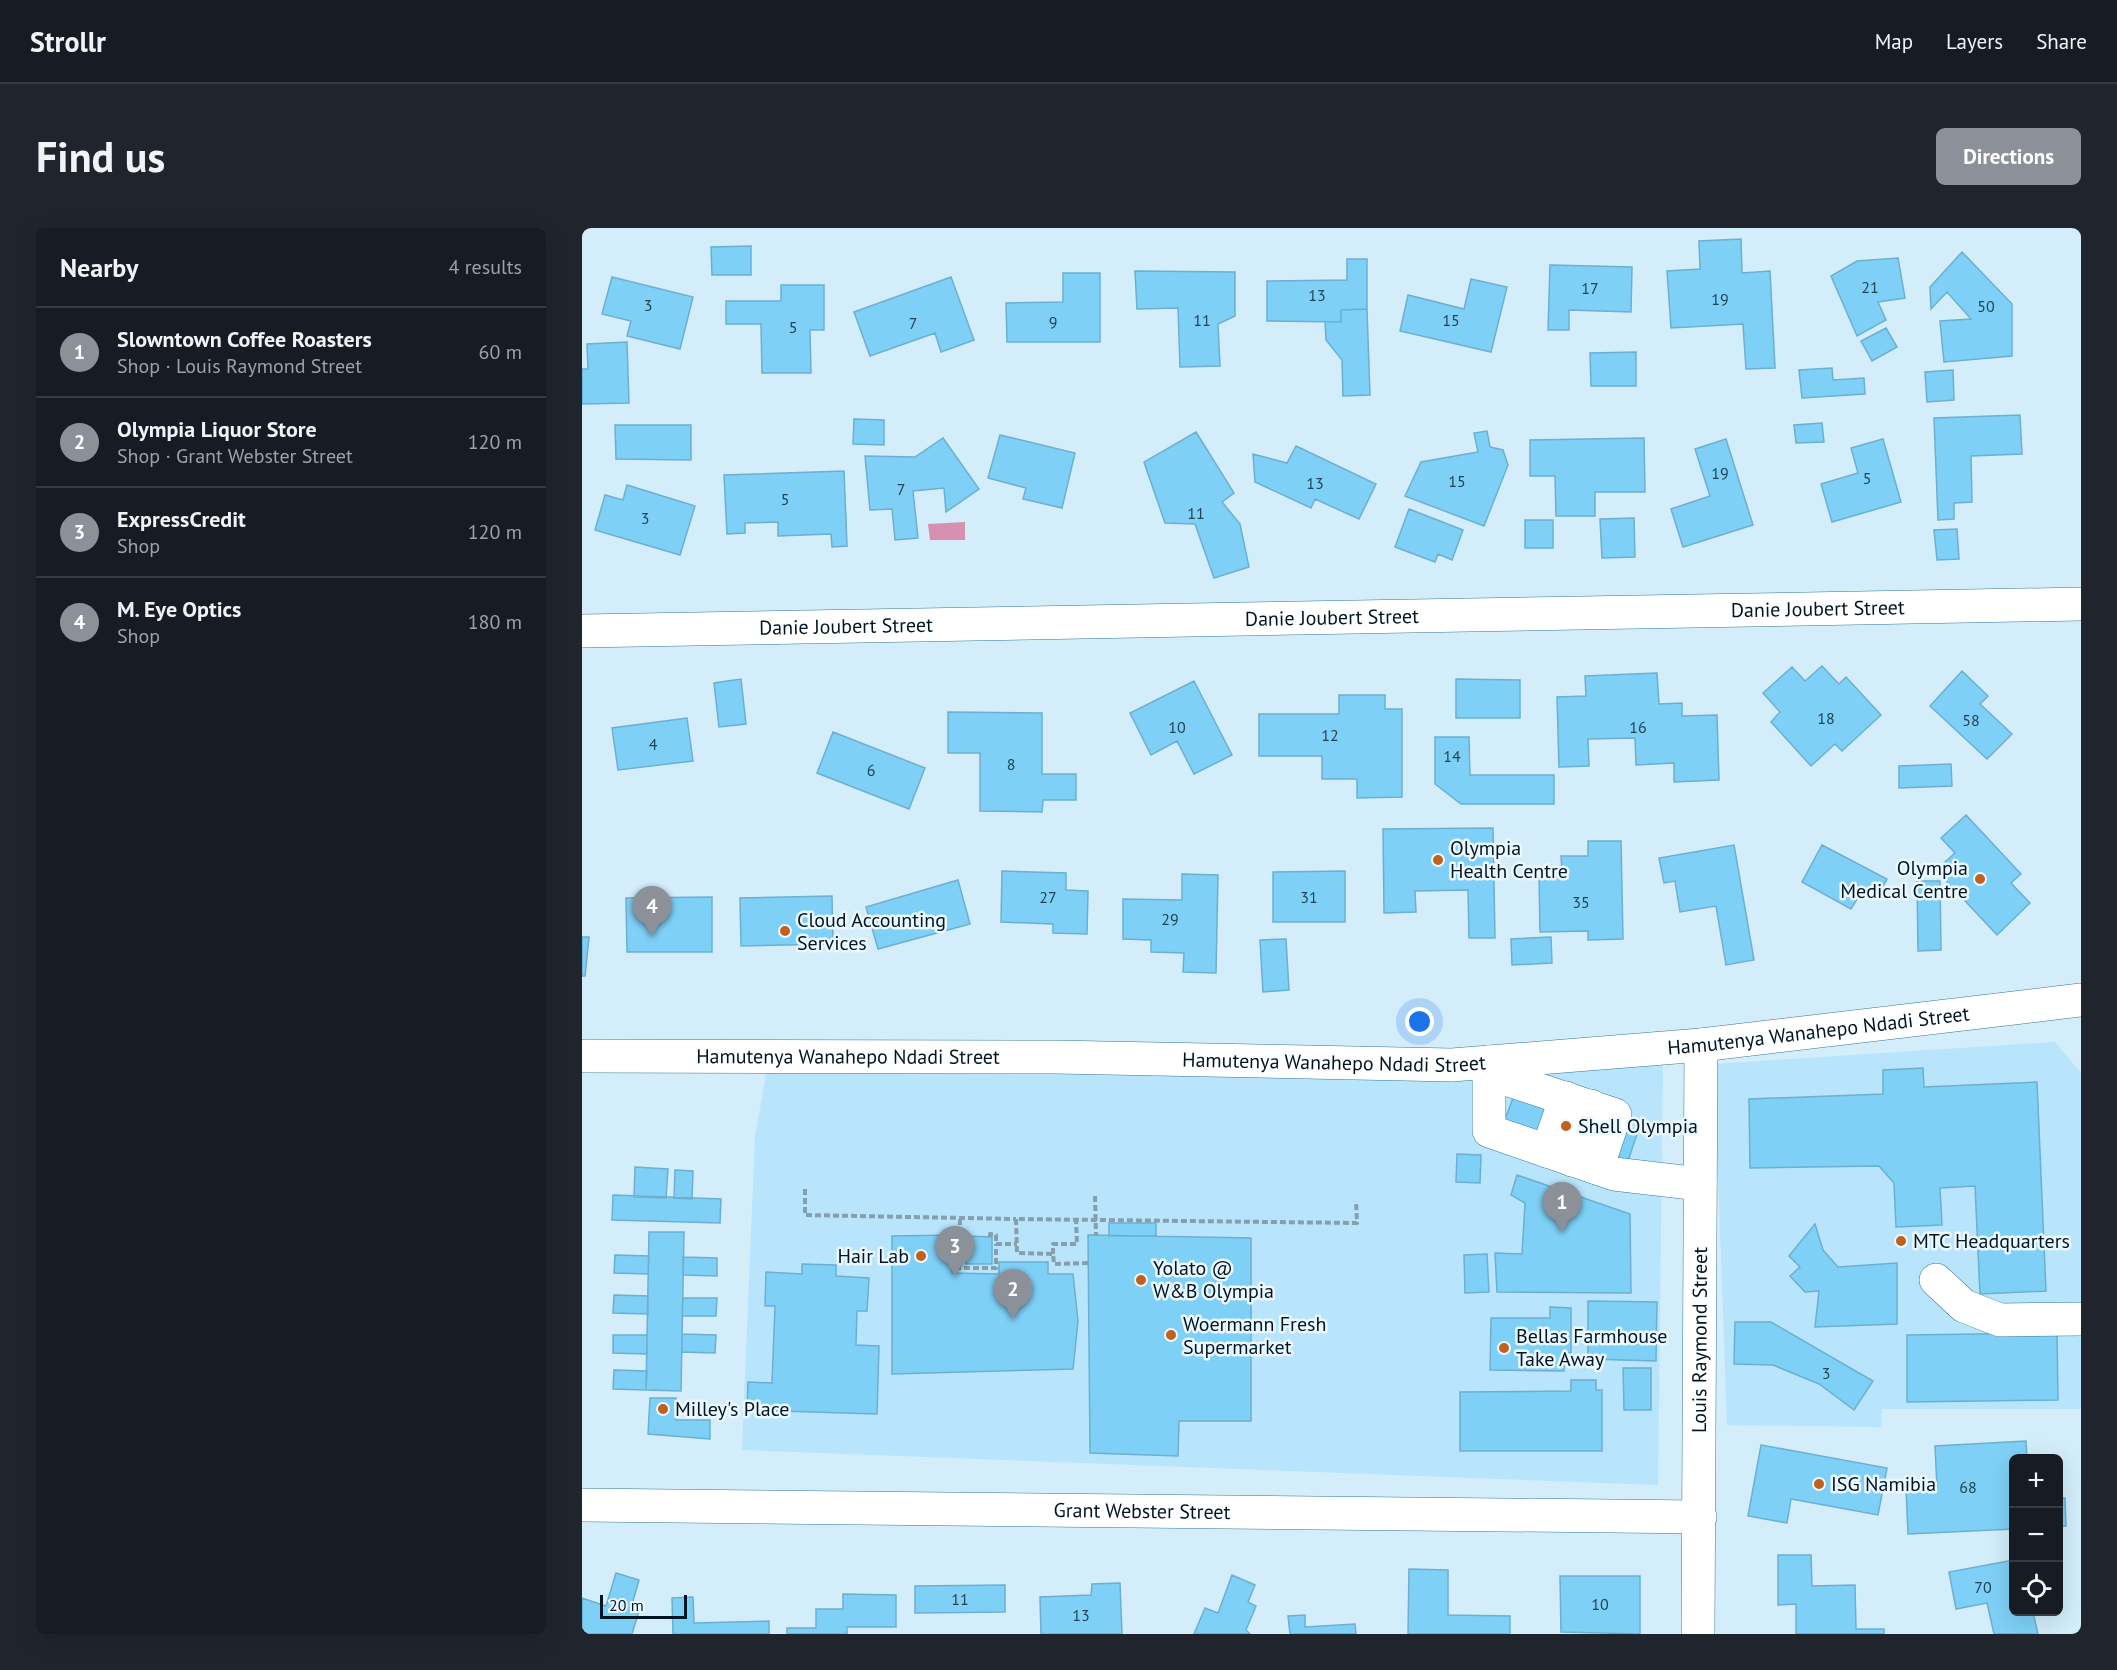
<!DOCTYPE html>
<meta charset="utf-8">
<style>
body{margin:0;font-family:"PT Sans",sans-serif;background:#20242c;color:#f1f3f6}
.controls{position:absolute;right:18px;bottom:18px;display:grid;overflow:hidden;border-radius:9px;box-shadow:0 6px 24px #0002}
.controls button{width:54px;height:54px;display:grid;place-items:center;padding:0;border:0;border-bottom:2px solid #363941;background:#171b24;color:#f1f3f6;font:30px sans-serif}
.scale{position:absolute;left:18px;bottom:15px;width:87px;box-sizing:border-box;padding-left:6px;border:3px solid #001521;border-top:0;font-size:16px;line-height:21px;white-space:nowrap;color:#001521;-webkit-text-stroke:4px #ebf8ff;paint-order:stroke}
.you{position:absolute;left:838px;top:794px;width:21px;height:21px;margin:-15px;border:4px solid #fff;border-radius:50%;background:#1a73e8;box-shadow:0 0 0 9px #1a73e833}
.badge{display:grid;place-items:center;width:39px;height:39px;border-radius:50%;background:#8c9099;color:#fff;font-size:20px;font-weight:700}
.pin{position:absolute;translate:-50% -50px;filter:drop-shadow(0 2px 3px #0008)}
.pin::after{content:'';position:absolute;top:32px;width:21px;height:18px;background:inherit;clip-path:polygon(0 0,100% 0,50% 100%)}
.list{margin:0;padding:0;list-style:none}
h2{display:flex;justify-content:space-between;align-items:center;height:78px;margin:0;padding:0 24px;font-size:26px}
h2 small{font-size:20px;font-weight:400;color:#9ea1a6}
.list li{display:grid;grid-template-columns:39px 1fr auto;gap:18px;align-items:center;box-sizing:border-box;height:90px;padding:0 24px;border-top:2px solid #363941}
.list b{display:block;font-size:22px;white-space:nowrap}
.list p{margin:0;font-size:20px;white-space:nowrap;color:#9ea1a6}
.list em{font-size:20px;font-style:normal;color:#9ea1a6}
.icon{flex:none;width:33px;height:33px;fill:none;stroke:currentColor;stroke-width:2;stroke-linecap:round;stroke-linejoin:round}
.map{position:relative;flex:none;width:1499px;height:1406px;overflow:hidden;border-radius:9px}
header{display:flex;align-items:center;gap:36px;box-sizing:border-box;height:84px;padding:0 30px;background:#171b24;border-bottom:2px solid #363941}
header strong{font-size:28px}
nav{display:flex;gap:33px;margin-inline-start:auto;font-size:21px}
.intro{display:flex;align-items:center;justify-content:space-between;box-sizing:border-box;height:144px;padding:0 36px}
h1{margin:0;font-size:42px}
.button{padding:15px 27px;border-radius:9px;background:#8c9099;color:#fff;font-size:21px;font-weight:700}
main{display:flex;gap:36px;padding:0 36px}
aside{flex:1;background:#171b24;border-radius:9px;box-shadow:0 6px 24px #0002}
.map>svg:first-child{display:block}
</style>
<header>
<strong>Strollr</strong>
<nav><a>Map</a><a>Layers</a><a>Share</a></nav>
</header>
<div class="intro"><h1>Find us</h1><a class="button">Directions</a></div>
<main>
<aside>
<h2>Nearby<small>4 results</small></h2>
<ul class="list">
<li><span class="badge">1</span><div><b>Slowntown Coffee Roasters</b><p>Shop · Louis Raymond Street</p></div><em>60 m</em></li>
<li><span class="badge">2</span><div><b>Olympia Liquor Store</b><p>Shop · Grant Webster Street</p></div><em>120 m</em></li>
<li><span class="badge">3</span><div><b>ExpressCredit</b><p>Shop</p></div><em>120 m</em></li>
<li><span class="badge">4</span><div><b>M. Eye Optics</b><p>Shop</p></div><em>180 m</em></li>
</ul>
</aside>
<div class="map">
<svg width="1499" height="1406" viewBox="0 0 1499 1406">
<rect width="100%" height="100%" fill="#d3edfb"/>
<path fill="#b8e5fc" d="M1473 814 1499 845V1181H1300L1299 1199 1145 1197 1132 836Z
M1081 831 1076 1257 160 1222 173 908 186 836Z"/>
<path fill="#d890b1" d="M383 294V312H348L346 296Z"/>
<path fill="#7fd0f7" stroke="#6cafd0" stroke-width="1.5" d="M1159 11 1160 45 1188 43 1193 140 1164 141 1161 96 1089 100 1085 43 1118 41 1117 13Z
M169 18V47H130L129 19Z
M1380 24 1430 76V128L1362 134 1358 93 1389 91 1365 64 1349 81 1348 59Z
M1316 30 1323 70 1296 74 1304 92 1275 108 1249 48 1275 33Z
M765 31H785V81L759 82V94L685 93V53L765 52Z
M968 37 1050 39 1049 84 987 82V102H966Z
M553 43 653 44V88L636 96 638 138 598 139 596 80 555 81Z
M481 45H518V114H425L424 75 481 74Z
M30 49 111 69 98 121 45 108 49 93 20 86Z
M369 49 392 112 359 124 353 105 288 128 272 84Z
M889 51 925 59 909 124 818 103 826 67 882 81Z
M199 57H242V102H228L229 145H180L179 96H144V73H199Z
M785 81 788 167 761 168 760 132 744 112 743 94H759V82Z
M1304 100 1315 119 1290 133 1279 113Z
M45 114 47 175 0 176V141H6L5 116Z
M1054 124V158H1009L1008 125Z
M1250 140 1251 152 1282 150 1283 166 1220 170 1217 142Z
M1371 142 1372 172 1345 174 1343 144Z
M1438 187 1440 226 1389 228 1390 274 1372 275V291L1356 292 1352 190Z
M272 191 302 192V217L271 216Z
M1240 195 1242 214 1214 215 1212 197Z
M33 197H109V232L34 231Z
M905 203 908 219 921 222 926 237 902 298 823 268 839 234 896 224 892 205Z
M614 204 652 265 640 274 658 296 667 339 632 350 613 296 583 295 562 234Z
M418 207 493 225 480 280 441 271 444 260 406 250Z
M361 210 397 261 364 284 362 260 331 263 336 310 313 312 310 281 288 282 283 228 333 229Z
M1062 210 1063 264H1013V288H974L973 248H948V212Z
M1144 211 1171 297 1101 319 1089 281 1128 268 1113 221Z
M1301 211 1319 274 1250 294 1239 256 1276 245 1269 220Z
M714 218 794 256 777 291 733 271 729 280 673 254 671 226 705 235Z
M262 243 265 318 250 319 249 306 196 308V294L163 295V305L145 306 142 247Z
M45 257 113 278 98 327 13 302 23 267 41 272Z
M827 281 881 302 870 332 856 326 853 334 813 319Z
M1052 290 1053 329 1020 330 1018 291Z
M943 292H971V320H943Z
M1375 301 1377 331 1355 332 1352 302Z
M1240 438 1257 456 1264 449 1299 487 1260 523 1253 516 1229 538 1189 494 1198 484 1181 465 1210 439 1223 453Z
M1380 443 1406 468 1398 476 1430 506 1405 531 1348 478Z
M1075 445 1077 476 1100 475V488L1135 487 1137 552 1092 554V535L1054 537 1053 510 1006 511 1007 538 977 539 975 469 1004 468 1003 448Z
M159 451 164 496 137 499 132 455Z
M874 451 938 452V490H874Z
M612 453 650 527 612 546 595 513 569 527 548 485Z
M757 467H803V481H820V569L775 570V551H740V528H677V486H757Z
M366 484 460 485V546H494V572H461L460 584 398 583V525H366Z
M105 490 111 533 36 542 30 500Z
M251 504 343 540 327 581 235 545Z
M853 509H887L888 547H972V576H879L853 556Z
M1369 536 1370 558 1317 560V538Z
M1384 587 1439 646 1429 655 1448 675 1415 707 1354 642 1373 625 1359 610Z
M911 600 913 710H887L886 662 833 663 834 684 802 685 801 601Z
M1006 613H1039L1041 711 1006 712V703L958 704 957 645H980L979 628H1006Z
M1152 617 1172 732 1144 737 1134 678 1098 684 1093 653 1082 655 1077 630Z
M1240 617 1305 651 1295 669 1281 661 1269 681 1220 654Z
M420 643 484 645V662L506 663 505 706 471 705V696L419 694Z
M763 643V694H691V644Z
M600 646 636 647 634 745 601 744 602 725 569 724V712L541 711V671L600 672Z
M376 652 388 696 296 721 284 679Z
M1335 653H1358L1359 722 1336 723Z
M250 668 251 716 159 718 158 670Z
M130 669V724H45L44 670Z
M0 709H7L3 748H0Z
M969 709 970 735 930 737 929 711Z
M704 711 707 762 681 764 678 712Z
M1341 840 1342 859 1455 854 1464 1063 1398 1066 1393 958 1358 960 1360 997 1314 999 1312 955 1297 938 1168 940 1167 871 1301 866V842Z
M934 862 1056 903 1045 936 922 894Z
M875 926 899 927 898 955 874 954Z
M53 939 86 941 84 970 52 969Z
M93 942 111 943 110 971 92 970Z
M935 947 1048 986 1049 1065 915 1064 913 1025 940 1026 943 975 929 967Z
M31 967 139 971 138 995 30 992Z
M527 995H574V1008H527Z
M1233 996 1241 1022 1256 1039 1315 1035V1096L1233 1099 1237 1063 1223 1064 1208 1048 1218 1039 1207 1028Z
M67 1004H102L99 1163 64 1162Z
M370 1007V1045L417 1046V1034H466V1046H491L496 1093 491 1141 310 1146V1008Z
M506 1007 669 1010V1193H597L596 1228 508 1225Z
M384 1008 410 1009V1036H384Z
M905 1026 907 1064 883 1065 882 1027Z
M33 1027 67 1028 66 1046 32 1045Z
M101 1029 135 1030V1048L101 1047Z
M220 1036 254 1037V1048L287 1050 285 1083H275L274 1117 297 1118 295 1186 165 1182 166 1154 190 1155 193 1078H183L184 1044 220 1046Z
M32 1067 66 1068V1086L31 1085Z
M101 1070H135L134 1088H100Z
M1006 1073 1075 1074 1074 1133 1006 1131Z
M968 1079 989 1080V1125L982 1124V1143L908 1142 909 1090H968Z
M1153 1094H1189L1291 1153 1272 1182 1237 1156 1191 1137 1152 1136Z
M1475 1105 1476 1172 1325 1174V1107Z
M100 1106 134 1107 133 1125 100 1124Z
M31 1107H65V1126L31 1125Z
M1041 1140H1069V1182H1042Z
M32 1142 65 1143 64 1162 31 1161Z
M989 1152H1014V1162H1020V1223H878V1164L989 1163Z
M68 1170H94V1192H128V1211L66 1206Z
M1444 1213 1445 1230H1432V1301L1326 1306 1324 1260 1355 1259 1353 1218Z
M1179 1217 1305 1240 1296 1287 1209 1271 1205 1295 1166 1288Z
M1476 1270H1483L1484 1298 1476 1299Z
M1196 1327H1229L1230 1358 1273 1357 1274 1401H1302V1406H1214V1376L1196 1377Z
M1432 1332V1384H1451L1456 1406H1412L1405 1375 1374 1381 1367 1344Z
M827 1341 866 1342V1387L928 1388V1406H826Z
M34 1345 57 1352 49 1380 57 1383 50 1406H0V1370L24 1378Z
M650 1347 673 1357 666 1374 674 1378 664 1402 668 1406H612L623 1380 636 1385Z
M978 1348H1058V1406L979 1404Z
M538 1355 540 1406H459L458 1369 509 1367 510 1356Z
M423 1357V1384L333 1385V1358Z
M261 1366 314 1367V1399H265V1406H205V1400H234V1381H261Z
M111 1369 112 1395 187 1393V1406H91L90 1370Z
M723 1387V1399L773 1396 774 1406H708L706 1388Z"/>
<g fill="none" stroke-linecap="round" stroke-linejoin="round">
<defs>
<g id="minor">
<path id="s1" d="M0 403 1499 376"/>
<path id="s2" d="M0 828 473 829 870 837 1119 817 1499 772"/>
<path d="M907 834V903L1032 946 1118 956"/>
<path d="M906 845 1033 887 1015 940"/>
<path d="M965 923 984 870"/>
<path d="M990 932 1009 878"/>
<path d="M1354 1052 1382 1078 1418 1092 1499 1091"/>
<path id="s3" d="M0 1277 1118 1289"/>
<path id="s4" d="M1116 1406 1119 817"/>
</g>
</defs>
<use href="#minor" stroke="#337897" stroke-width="34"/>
<path stroke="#869fac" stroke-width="4" stroke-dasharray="6 3" stroke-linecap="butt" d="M223 961V987L434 991
M513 968 514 1007
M378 991 377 1040H414V1016
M408 1009V1006L414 1007V1016H435
M471 1026V1016H495L494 991
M506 1035 472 1036 471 1026 435 1025 434 991 775 995 774 973"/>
<use href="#minor" stroke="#fff" stroke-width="33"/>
</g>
<g fill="#c1611d" stroke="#ebf8ff" stroke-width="2">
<circle cx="856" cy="632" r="6"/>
<circle cx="1398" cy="651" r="6"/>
<circle cx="203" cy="703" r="6"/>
<circle cx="984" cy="898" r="6"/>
<circle cx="1319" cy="1013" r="6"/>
<circle cx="339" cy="1028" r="6"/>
<circle cx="559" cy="1052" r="6"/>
<circle cx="589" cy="1107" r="6"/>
<circle cx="922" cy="1120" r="6"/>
<circle cx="81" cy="1181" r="6"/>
<circle cx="1237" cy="1256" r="6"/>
</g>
<g text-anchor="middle" stroke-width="5" stroke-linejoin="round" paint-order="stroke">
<g font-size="16" fill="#204456">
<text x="1288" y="65">21</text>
<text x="1008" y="66">17</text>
<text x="735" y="73">13</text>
<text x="1138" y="77">19</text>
<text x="66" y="83">3</text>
<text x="1404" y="84">50</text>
<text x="620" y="98">11</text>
<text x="869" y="98">15</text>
<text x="471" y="100">9</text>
<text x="331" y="101">7</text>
<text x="211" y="105">5</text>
<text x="1138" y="251">19</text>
<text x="1285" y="256">5</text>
<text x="875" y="259">15</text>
<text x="733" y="261">13</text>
<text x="319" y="267">7</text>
<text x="203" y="277">5</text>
<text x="614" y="291">11</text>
<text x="63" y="296">3</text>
<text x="1244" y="496">18</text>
<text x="1389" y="498">58</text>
<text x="595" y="505">10</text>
<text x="1056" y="505">16</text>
<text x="748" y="513">12</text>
<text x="71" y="522">4</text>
<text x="870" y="534">14</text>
<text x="429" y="542">8</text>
<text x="289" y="548">6</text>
<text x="466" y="675">27</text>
<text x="727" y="675">31</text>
<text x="999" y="680">35</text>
<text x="588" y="697">29</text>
<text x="1244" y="1151">3</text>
<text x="1386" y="1265">68</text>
<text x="1401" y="1365">70</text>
<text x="378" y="1377">11</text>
<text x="1018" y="1382">10</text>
<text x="499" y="1393">13</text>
</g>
<g font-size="20" fill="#001521" stroke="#ebf8ff">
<text dy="7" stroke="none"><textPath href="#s1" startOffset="1236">Danie Joubert Street</textPath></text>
<text dy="7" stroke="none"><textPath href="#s1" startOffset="750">Danie Joubert Street</textPath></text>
<text dy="7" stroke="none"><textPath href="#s1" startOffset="264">Danie Joubert Street</textPath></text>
<text dy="7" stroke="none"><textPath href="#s2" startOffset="1238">Hamutenya Wanahepo Ndadi Street</textPath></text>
<text dy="7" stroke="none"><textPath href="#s2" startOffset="266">Hamutenya Wanahepo Ndadi Street</textPath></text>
<text dy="7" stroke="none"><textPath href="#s2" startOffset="752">Hamutenya Wanahepo Ndadi Street</textPath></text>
<text dy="7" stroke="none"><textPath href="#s4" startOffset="294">Louis Raymond Street</textPath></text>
<text dy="7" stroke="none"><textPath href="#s3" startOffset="560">Grant Webster Street</textPath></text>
</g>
<g font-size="20" fill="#001521" stroke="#ebf8ff" text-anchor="start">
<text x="868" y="627">Olympia<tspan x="868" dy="23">Health Centre</tspan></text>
<text x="1386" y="647" text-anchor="end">Olympia<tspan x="1386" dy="23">Medical Centre</tspan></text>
<text x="215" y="699">Cloud Accounting<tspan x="215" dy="23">Services</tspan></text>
<text x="996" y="905">Shell Olympia</text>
<text x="1331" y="1020">MTC Headquarters</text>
<text x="327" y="1035" text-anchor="end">Hair Lab</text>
<text x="571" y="1047">Yolato @<tspan x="571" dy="23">W&amp;B Olympia</tspan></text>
<text x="601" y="1103">Woermann Fresh<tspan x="601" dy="23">Supermarket</tspan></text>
<text x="934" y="1115">Bellas Farmhouse<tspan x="934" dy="23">Take Away</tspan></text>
<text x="93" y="1188">Milley's Place</text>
<text x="1249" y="1263">ISG Namibia</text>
</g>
</g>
</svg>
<div class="controls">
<button>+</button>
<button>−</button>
<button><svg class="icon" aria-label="locate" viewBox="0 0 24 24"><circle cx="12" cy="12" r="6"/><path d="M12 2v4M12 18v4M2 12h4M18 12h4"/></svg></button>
</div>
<div class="scale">20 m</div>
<div class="you"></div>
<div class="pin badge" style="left:980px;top:1004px">1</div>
<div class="pin badge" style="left:431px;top:1091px">2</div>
<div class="pin badge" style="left:373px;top:1048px">3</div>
<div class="pin badge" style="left:70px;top:708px">4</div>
</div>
</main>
